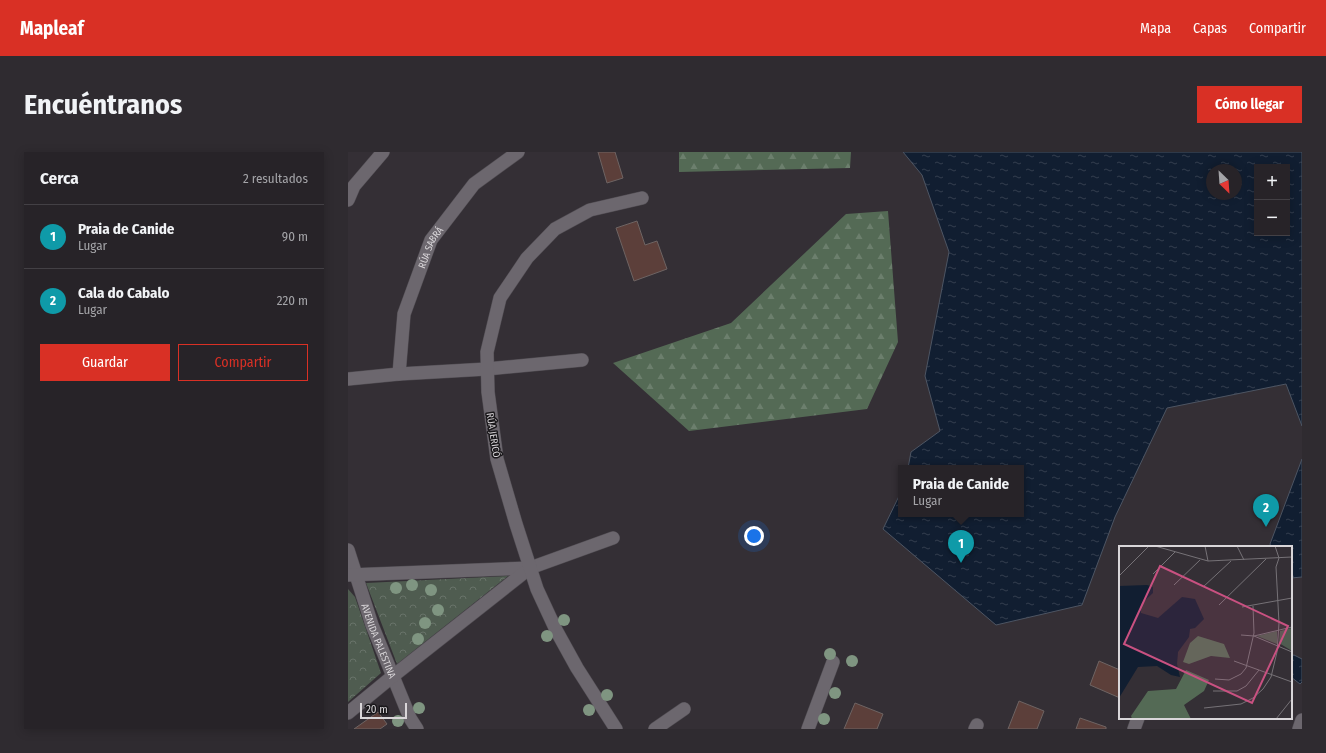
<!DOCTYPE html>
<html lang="es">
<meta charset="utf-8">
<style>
body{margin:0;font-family:"Fira Sans Condensed",sans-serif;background:#2f2b30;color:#f1f3f6}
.controls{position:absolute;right:12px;top:12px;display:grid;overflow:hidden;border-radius:0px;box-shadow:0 2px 10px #0003}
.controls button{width:36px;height:36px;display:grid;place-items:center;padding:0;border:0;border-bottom:1px solid #434045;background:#272328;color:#f1f3f6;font:20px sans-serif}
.compass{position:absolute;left:858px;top:12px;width:36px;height:36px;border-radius:50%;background:#272328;box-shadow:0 2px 10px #0003;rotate:155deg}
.scale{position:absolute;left:12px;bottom:10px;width:47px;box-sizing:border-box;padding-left:4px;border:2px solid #d9d6d9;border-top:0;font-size:11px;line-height:14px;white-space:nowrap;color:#d9d6d9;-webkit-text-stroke:3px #1a181b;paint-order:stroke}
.you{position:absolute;left:406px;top:384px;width:14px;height:14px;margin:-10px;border:3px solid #fff;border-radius:50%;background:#1a73e8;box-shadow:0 0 0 6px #1a73e833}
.badge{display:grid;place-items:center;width:26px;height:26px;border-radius:50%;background:#d93025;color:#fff;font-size:13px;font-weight:700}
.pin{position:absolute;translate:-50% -33px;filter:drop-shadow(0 1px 2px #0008)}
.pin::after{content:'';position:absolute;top:21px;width:14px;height:12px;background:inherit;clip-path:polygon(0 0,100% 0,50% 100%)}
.popup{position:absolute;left:550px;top:313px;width:126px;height:52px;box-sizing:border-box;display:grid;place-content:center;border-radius:0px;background:#272328;filter:drop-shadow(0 1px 3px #0005);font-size:13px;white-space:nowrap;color:#a4a4a8}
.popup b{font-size:15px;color:#f1f3f6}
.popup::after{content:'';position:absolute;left:50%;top:100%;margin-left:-8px;border:8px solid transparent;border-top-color:#272328}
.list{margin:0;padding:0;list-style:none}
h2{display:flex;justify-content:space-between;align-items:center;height:52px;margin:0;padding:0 16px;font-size:17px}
h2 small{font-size:13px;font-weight:400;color:#a4a4a8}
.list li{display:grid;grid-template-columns:26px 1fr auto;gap:12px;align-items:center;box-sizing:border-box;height:64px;padding:0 16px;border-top:1px solid #434045}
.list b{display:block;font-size:15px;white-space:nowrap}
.list p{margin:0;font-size:13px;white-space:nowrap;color:#a4a4a8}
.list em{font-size:13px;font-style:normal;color:#a4a4a8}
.actions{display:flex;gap:8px;padding:12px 16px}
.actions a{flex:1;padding:9px 0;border:1px solid #d93025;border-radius:0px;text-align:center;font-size:14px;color:#d93025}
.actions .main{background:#d93025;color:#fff}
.map{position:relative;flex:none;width:954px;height:577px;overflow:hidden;border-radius:0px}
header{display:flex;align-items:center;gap:24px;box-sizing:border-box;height:56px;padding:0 20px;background:#d93025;color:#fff}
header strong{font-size:19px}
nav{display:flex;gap:22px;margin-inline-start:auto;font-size:14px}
.intro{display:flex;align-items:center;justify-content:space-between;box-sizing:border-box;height:96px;padding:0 24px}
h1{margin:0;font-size:28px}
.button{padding:10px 18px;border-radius:0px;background:#d93025;color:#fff;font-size:14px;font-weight:700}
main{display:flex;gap:24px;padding:0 24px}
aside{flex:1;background:#272328;border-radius:0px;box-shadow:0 2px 10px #0003}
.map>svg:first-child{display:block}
</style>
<header>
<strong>Mapleaf</strong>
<nav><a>Mapa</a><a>Capas</a><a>Compartir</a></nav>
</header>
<div class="intro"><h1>Encuéntranos</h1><a class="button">Cómo llegar</a></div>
<main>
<aside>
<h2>Cerca<small>2 resultados</small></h2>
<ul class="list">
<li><span class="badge" style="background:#0f9aa8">1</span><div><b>Praia de Canide</b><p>Lugar</p></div><em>90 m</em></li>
<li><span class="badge" style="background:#0f9aa8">2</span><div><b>Cala do Cabalo</b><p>Lugar</p></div><em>220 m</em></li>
</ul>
<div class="actions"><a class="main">Guardar</a><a>Compartir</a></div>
</aside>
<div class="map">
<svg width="954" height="577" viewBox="0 0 954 577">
<defs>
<pattern id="forest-firs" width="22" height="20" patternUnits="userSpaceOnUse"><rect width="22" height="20" fill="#546a55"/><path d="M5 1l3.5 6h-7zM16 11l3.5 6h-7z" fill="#6c7f6d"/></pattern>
<pattern id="park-crowns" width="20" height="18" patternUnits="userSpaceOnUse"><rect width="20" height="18" fill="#4f5c50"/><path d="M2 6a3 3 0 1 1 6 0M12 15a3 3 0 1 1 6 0" fill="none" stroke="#687369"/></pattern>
<pattern id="water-ripples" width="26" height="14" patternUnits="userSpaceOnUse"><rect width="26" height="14" fill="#111e31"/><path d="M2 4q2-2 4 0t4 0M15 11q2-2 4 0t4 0" fill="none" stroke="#333e4e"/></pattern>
</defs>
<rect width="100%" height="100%" fill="#342f35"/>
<path fill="url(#forest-firs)" d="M331 0H503L502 16 331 20Z
M540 59 550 190 519 257 341 279 265 211 383 171 498 62Z"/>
<path fill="url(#park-crowns)" d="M160 424 49 512 18 431Z
M0 437 7 445 33 521 0 550Z"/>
<path fill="url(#water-ripples)" stroke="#4d5563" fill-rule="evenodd" d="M555 0H954V274L938 232 819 256 767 365 734 453 648 473 535 377 553 340V362H673V316H560L563 300 592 279 577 224 601 100 574 23ZM909 15H939V81H909ZM864 18H888V42H864Z
M954 307V425L943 426V395H923L922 392Z
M946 503 954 507V530L952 532 943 525V504Z"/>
<path fill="#5c3f3a" stroke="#6e6463" d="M250 0H267L275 26 259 31Z
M289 69 297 93 309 89 319 117 286 129 268 76Z
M751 509 772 518V546L742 533Z
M671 549 696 559 689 577H660Z
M507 551 535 562 529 577H496Z
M30 560 39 572 32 577H6Z
M732 566 758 575V577H728Z"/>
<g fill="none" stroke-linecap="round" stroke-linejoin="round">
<defs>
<g id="street">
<path d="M0 48 6 34 35 0"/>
<path id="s1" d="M51 222 56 162 83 88 126 32 170 0"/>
<path d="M0 227 51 222 139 217 234 208"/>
<path id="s2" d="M0 398 24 473 62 566 69 577"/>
<path d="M0 423 182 416 265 386"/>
<path d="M0 561 45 524 182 416"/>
<path d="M268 577 229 516 208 478 189 437 168 372 149 307 140 240 139 200 152 146 179 106 207 77 242 58 294 46"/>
<path d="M307 577 336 557"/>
<path d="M460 577 485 510"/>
<path d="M627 577 629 573"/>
<path d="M786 577 790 566"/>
<path d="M951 577 954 568"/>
</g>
</defs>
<use href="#street" stroke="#504c52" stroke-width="14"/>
<use href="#street" stroke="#6c676e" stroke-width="13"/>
</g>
<g fill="#7f9581">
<circle cx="64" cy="433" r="6"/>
<circle cx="48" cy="436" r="6"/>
<circle cx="83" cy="438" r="6"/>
<circle cx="90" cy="458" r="6"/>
<circle cx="216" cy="468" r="6"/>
<circle cx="77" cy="471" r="6"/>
<circle cx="199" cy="484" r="6"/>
<circle cx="70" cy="487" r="6"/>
<circle cx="482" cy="502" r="6"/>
<circle cx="504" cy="509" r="6"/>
<circle cx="487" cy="541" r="6"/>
<circle cx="259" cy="543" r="6"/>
<circle cx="71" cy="556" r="6"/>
<circle cx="241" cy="558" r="6"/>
<circle cx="476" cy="567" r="6"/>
<circle cx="50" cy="569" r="6"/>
</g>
<g text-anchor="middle" stroke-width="3" stroke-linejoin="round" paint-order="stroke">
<g font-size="10" fill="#d9d6d9" stroke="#1a181b">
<text dy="4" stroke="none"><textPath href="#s1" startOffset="132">RÚA SABRÁ</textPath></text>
<text transform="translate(146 283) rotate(81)" y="4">RÚA JERICÓ</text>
<text dy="4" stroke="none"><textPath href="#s2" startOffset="96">AVENIDA PALESTINA</textPath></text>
</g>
</g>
<g transform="translate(771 394)">
<rect width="173" height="173" fill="#342f35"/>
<path d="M79 90 105 98 111 112 92 110 70 118 64 116 71 97ZM67 124 90 134 85 145 65 159 72 173H13L12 170 29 145 57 143Z" fill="#546a55"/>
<path d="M173 82V105L160 97 161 85ZM158 85V98L138 90Z" fill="#4f5c50"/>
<path d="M28 39 34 41V47L22 58V67L39 72 63 51 76 53 85 73 76 82 71 83 70 91 59 106 58 118 61 131 52 129 38 120 19 121 0 152V40Z" fill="#111e31"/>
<path fill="none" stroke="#767277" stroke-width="1" d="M36 0 89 15 173 11M86 0 89 15M118 0 125 14M34 28 56 6M0 30 30 0M55 39 81 14M84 41 112 15M100 59 147 13M123 61 173 52M122 89 135 90 173 106M135 90 173 81M115 115 173 136M96 133 110 134 122 128 127 122 135 87 134 60M94 145H118L127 140 140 124M85 162 122 158 134 152 144 143 152 131 158 106 160 77 157 21 160 12 156 0M157 173 173 153"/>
<path fill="#c95181" fill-opacity="0.15" stroke="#c95181" stroke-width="2" d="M41 20 169 80 133 157 5 98Z"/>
<rect width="173" height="173" fill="none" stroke="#d9d6d9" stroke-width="2"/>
</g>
</svg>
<div class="controls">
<button>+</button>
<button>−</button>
</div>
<svg class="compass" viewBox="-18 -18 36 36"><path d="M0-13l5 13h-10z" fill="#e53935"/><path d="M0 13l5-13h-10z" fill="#a4a4a8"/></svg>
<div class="scale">20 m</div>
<div class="you"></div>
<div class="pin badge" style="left:613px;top:411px;background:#0f9aa8">1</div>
<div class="popup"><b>Praia de Canide</b>Lugar</div>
<div class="pin badge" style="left:918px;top:375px;background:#0f9aa8">2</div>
</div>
</main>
